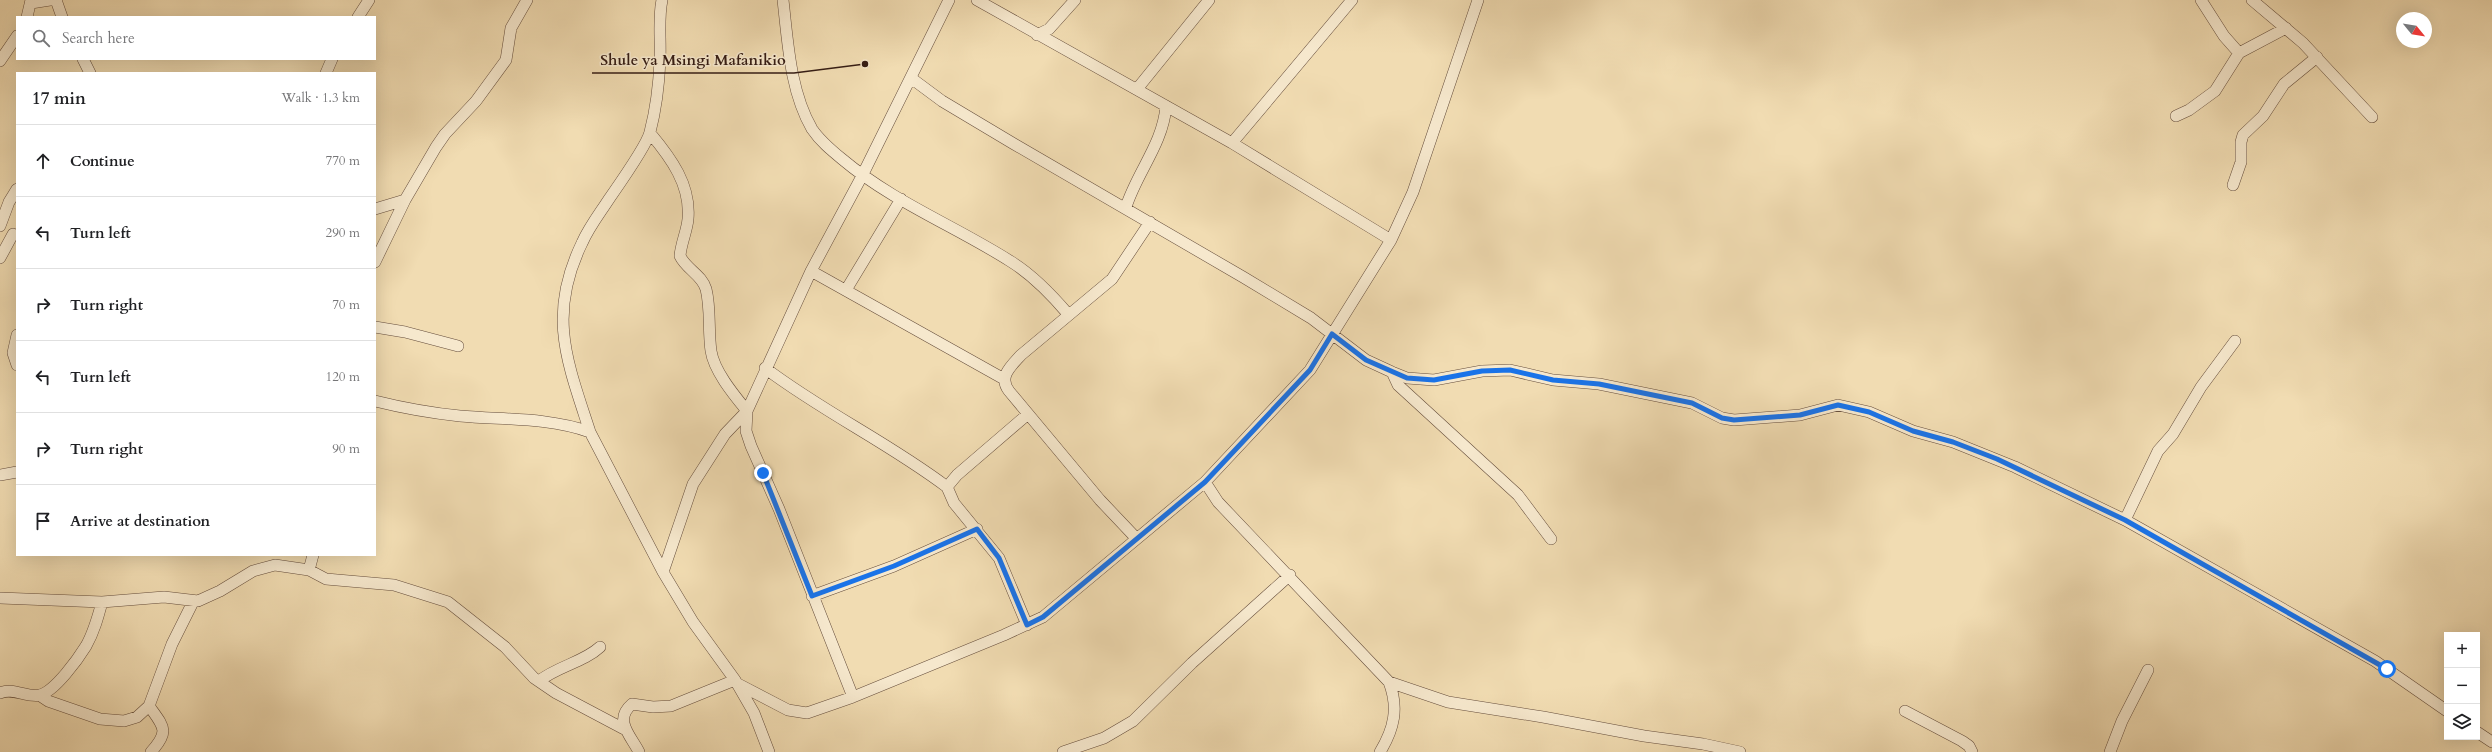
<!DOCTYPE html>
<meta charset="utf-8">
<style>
body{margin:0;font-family:Cardo,serif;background:#f2f2f2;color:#202124}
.controls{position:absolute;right:12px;bottom:12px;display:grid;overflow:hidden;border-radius:0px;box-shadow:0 4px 16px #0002}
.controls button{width:36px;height:36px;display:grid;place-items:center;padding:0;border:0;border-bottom:1px solid #e0e0e0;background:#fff;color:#202124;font:20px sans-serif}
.compass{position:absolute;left:2396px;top:12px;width:36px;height:36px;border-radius:50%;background:#fff;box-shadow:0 4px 16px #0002;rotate:120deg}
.stop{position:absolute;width:12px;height:12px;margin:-9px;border:3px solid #1a73e8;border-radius:50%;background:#fff}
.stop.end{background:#1a73e8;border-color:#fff;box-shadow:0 1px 4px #0008}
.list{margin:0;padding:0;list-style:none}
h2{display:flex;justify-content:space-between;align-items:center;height:52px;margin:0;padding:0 16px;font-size:17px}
h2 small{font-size:13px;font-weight:400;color:#757577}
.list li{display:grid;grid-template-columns:26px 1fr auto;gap:12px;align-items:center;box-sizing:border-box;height:72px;padding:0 16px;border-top:1px solid #e0e0e0}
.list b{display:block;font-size:15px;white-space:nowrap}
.list em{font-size:13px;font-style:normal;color:#757577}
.icon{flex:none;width:22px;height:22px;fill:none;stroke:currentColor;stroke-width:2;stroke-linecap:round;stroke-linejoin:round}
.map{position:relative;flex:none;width:2492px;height:752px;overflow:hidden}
.search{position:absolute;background:#fff;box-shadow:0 4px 16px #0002;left:16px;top:16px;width:360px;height:44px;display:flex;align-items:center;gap:10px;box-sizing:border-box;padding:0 14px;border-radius:0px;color:#757577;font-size:15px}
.panel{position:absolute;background:#fff;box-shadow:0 4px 16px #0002;left:16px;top:72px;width:360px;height:484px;border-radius:0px}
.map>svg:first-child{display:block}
</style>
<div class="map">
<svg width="2492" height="752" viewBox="0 0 2492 752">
<rect width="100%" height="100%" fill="#f1dcb2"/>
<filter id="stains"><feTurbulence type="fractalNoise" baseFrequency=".005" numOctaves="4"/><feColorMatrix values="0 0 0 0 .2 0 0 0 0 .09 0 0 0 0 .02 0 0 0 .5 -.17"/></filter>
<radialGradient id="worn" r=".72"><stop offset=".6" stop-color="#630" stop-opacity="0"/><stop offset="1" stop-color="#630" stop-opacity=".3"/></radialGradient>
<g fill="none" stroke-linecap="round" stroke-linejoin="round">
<defs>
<path id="minor" d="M56 0 62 17
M783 0C788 43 790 91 812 129 820 141 831 150 842 159 893 202 955 226 1010 261 1033 275 1051 294 1068 314
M977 0 1232 143 1391 240
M2201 0 2224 36 2239 53
M2252 0 2303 43 2372 117
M31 3 50 0
M27 17 31 0
M358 17 369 0
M1037 35 1049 29 1075 0
M83 59 90 73
M0 61 17 36
M326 73 332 59
M911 78 942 101 1014 144 1243 277 1311 318 1366 360 1392 372 1407 378 1434 380 1482 371 1510 370 1553 380 1599 384 1692 403 1722 418 1734 420 1800 415 1838 405 1869 412 1913 431 1953 442 2015 467 2125 520 2375 661 2447 711
M1137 89 1209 0
M2176 116 2189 110 2215 91 2239 53 2286 28
M650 133C671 158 691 185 688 219 687 231 681 243 680 256 686 269 702 275 706 289 711 309 708 330 711 351 714 371 734 395 747 411L725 434 693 484 663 572
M1232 143 1352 0
M2233 185 2241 162V142L2243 135 2263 116 2284 84 2317 57
M1126 207C1137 172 1163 144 1166 106
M375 209 405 200
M0 226 9 202 17 189
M0 258 13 234
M375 262 405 200 436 147 445 134 476 101 506 60 511 28 527 0
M811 271 1004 379
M846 290 901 199
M375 327 405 332 458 346
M17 335 13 353 17 365
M765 368C823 412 889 443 947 487
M1392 372 1398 385 1518 495 1551 539
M375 401C403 408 431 413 460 416 504 420 547 417 590 432L663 572 693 622 735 680 754 713 769 752
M590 432C567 361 547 315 582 243 589 227 600 213 609 199 618 186 647 145 650 132 656 109 659 84 660 60 661 40 658 19 662 0
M0 475 17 472
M1205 482 1218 502 1389 682C1399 708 1394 729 1380 752
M2125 520 2158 451 2173 434 2201 387 2235 341
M1136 538 1100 500 1009 391C998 377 1011 366 1021 355L1112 279 1150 222
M309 570 313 555
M812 596 894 566 977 529
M0 598 102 602 164 597 198 601 220 591 253 571 275 565 309 570 326 579 394 585 448 602 505 647 534 678 556 693 624 729
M1027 625 999 558 954 503 947 487 957 475 1028 414
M539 681C558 666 584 662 600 647
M1389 682 1448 702 1543 717 1644 736 1703 744 1740 752
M738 684 788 710 807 713 853 697 1004 635 1043 617 1205 482 1310 370 1391 240 1413 192 1478 0
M0 693C13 687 27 698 40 695 55 691 78 659 86 646 94 632 98 617 102 602
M39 695 48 701 100 719 124 721 137 717 149 706 172 644 193 602
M853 697 779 509 751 446 746 431 747 411 811 271 862 176 949 0
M149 706C164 727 170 731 151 752
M1905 711 1962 741 1969 746 1972 752
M2477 732 2492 742
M639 752C631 736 613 720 632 704L653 707 671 706 735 680
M1063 752 1104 738 1133 721 1192 663 1290 575
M2110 752 2122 721 2148 670"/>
</defs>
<use href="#minor" stroke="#654d3c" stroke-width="12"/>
<use href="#minor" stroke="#f6e8cd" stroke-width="11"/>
</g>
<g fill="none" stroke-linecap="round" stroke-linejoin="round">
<path stroke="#1a73e8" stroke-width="5" d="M763 473 812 596 894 566 977 529 999 558 1027 625 1043 617 1205 482 1310 370 1332 334 1366 360 1407 378 1434 380 1482 371 1510 370 1553 380 1599 384 1692 403 1722 418 1734 420 1800 415 1838 405 1869 412 1913 431 1953 442 1997 459 2125 520 2387 669"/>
</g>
<path fill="none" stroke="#361d14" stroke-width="1.5" d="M865 64L794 73H592"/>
<circle fill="#361d14" stroke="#f6e8cd" stroke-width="1.5" cx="865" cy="64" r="4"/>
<g font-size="15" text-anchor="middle" font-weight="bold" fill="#361d14" stroke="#f6e8cd" stroke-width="3" stroke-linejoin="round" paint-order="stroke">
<text x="693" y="65">Shule ya Msingi Mafanikio</text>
</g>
<rect width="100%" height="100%" filter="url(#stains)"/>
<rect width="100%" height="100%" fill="url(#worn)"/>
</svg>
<div class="controls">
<button>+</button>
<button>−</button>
<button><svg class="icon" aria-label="layers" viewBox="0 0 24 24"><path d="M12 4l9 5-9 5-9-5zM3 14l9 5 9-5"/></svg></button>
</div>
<svg class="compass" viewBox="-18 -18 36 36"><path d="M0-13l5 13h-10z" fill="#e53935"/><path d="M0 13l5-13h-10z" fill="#757577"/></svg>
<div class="stop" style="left:2387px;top:669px"></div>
<div class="stop end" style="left:763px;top:473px"></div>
<div class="search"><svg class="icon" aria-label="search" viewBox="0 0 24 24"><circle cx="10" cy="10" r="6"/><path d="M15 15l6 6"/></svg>Search here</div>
<section class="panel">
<h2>17 min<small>Walk · 1.3 km</small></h2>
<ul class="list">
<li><svg class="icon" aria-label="ahead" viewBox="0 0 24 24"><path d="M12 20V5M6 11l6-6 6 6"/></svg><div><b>Continue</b></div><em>770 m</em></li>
<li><svg class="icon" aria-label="left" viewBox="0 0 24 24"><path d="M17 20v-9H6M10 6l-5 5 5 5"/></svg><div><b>Turn left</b></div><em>290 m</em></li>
<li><svg class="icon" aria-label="right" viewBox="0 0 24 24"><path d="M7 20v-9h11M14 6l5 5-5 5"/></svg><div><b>Turn right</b></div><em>70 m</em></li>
<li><svg class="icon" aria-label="left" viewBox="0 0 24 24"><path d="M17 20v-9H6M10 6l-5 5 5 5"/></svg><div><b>Turn left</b></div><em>120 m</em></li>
<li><svg class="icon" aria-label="right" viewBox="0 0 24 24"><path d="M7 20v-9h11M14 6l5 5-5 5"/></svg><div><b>Turn right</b></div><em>90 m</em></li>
<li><svg class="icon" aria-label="arrive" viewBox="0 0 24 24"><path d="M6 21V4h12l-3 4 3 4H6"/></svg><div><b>Arrive at destination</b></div></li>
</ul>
</section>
</div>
